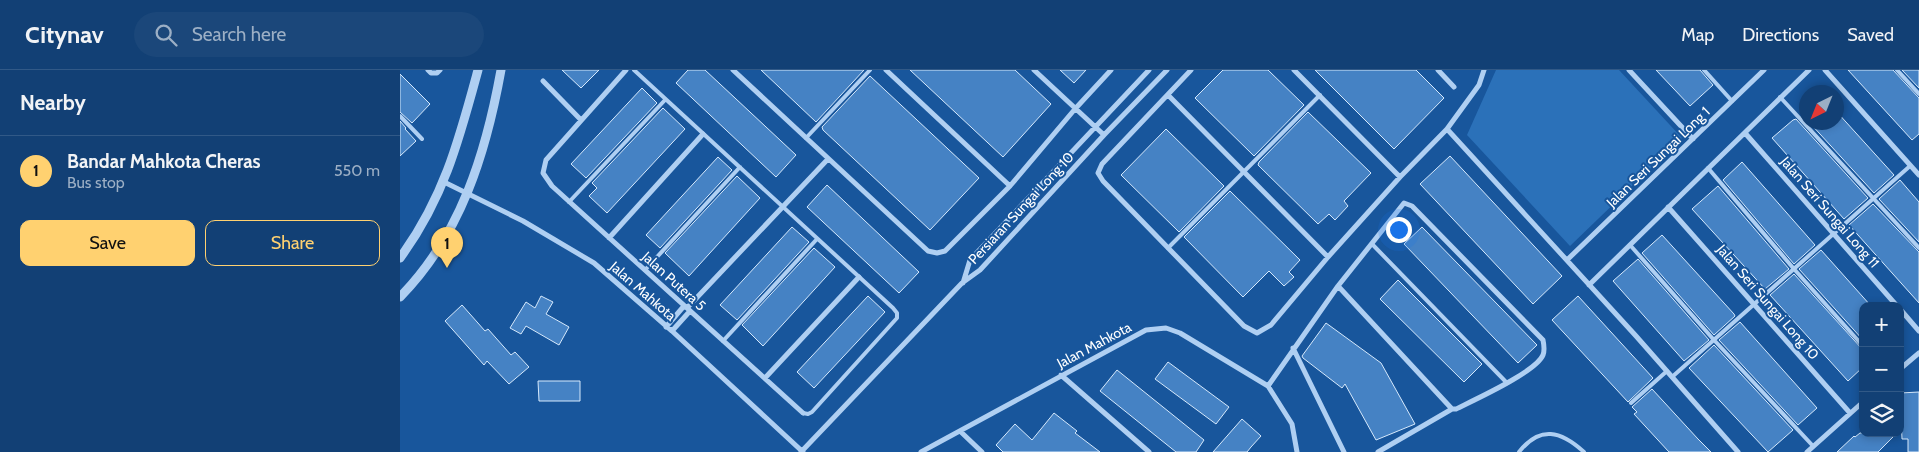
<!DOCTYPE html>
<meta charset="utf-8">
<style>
body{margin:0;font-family:Cabin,sans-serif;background:#1b477a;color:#f1f3f6}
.controls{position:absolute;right:15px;bottom:15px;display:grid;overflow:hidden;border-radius:10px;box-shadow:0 2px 8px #0003}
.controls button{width:45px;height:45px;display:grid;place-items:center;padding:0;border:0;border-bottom:1px solid #315987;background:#124075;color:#f1f3f6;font:25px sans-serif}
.compass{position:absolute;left:1399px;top:15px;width:45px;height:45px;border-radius:50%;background:#124075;box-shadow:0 2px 8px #0003;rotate:223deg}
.you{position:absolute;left:998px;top:159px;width:18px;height:18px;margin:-12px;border:4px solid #fff;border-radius:50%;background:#1a73e8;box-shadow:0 0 0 8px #1a73e833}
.badge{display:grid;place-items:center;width:32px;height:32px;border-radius:50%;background:#ffd170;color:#111;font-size:16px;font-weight:700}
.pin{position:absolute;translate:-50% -41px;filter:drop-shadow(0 1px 2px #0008)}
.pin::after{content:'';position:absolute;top:26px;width:18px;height:15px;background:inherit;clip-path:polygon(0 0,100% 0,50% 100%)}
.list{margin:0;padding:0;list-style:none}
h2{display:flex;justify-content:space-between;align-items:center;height:65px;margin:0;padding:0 20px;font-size:21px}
h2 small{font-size:16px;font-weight:400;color:#9cafc5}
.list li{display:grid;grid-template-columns:32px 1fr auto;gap:15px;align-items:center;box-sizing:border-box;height:70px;padding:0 20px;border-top:1px solid #315987}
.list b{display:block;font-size:19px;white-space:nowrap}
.list p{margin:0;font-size:16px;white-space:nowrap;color:#9cafc5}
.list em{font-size:16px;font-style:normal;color:#9cafc5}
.actions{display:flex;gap:10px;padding:15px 20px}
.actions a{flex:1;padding:11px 0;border:1px solid #ffd170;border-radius:10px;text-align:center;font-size:18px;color:#ffd170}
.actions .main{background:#ffd170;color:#111}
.icon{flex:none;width:28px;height:28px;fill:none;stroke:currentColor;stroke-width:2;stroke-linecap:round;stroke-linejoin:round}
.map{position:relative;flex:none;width:1519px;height:382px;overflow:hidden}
header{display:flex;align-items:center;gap:30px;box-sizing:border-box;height:70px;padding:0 25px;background:#124075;border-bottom:1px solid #315987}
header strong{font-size:24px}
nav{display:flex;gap:28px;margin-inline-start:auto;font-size:18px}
.search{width:350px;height:45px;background:#1b477a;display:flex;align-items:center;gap:12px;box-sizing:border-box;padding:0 18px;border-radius:28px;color:#9cafc5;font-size:19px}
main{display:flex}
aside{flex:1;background:#124075}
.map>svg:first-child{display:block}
</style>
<header>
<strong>Citynav</strong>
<div class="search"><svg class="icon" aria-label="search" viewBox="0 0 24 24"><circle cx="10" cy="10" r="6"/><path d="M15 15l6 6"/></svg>Search here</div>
<nav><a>Map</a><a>Directions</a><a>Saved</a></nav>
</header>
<main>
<aside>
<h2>Nearby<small></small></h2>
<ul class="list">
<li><span class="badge">1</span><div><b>Bandar Mahkota Cheras</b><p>Bus stop</p></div><em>550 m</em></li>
</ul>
<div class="actions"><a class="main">Save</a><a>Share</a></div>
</aside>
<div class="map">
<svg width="1519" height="382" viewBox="0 0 1519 382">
<rect width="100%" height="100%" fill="#18569c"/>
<path fill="#2b71b9" d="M1096 0H1219L1282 68 1170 176 1067 65Z"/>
<path fill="#4582c4" stroke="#d6e9fc" d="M162 0H199L181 18Z
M288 0H305L396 85 376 107 276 13Z
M361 0H464L416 52Z
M510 0H615L651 34 603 87Z
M660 0H686L674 13Z
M823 0H868L904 35 854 86 795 28Z
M915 0H1016L1044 28 994 79Z
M1256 0H1300L1313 15 1290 36Z
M1448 0H1493L1519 28V64L1512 70Z
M1502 0H1519V18Z
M0 4 30 34 12 53 0 42Z
M470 6 579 108 530 160 423 60 422 57Z
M242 18 257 33 186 108 171 94Z
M263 38 285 59 207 143 189 126 197 118 192 113Z
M1436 41 1494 105 1474 123 1409 52H1436Z
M908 42 971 103 944 131 948 136 935 150 929 144 918 154 858 95 859 92Z
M1396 49 1468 128 1444 149 1372 68 1393 50Z
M0 51 6 58 5 59 16 71 0 86Z
M766 59 824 116 779 162 721 105Z
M1050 86 1162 206 1133 234 1020 114Z
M318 87 332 100 260 178 246 165Z
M1342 92 1415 175 1394 194 1323 110Z
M337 106 360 128 289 206 265 183Z
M1500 110 1519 132V172L1479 129Z
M427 115 519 202 499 223 407 137Z
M1318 116 1389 199 1365 219 1292 139Z
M830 121 900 190 889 202 894 207 884 216 869 201 843 227 784 167Z
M1473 134 1519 182V233L1449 155Z
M392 157 409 172 337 250 320 235Z
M1022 157 1137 275 1118 293 1004 174Z
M1262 165 1334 244 1335 246 1314 265 1242 183Z
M414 178 435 197 363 276 342 255Z
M1421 180 1471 236H1463V270L1399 199Z
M1238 189 1309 270 1284 291 1213 211Z
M1394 204 1463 280V297L1448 311 1370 225Z
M998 210 1082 294 1064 312 980 229Z
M141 226 153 232 146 244 169 257 159 275 126 256 121 264 110 258 126 232 135 238Z
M468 226 485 242 414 318 397 302Z
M1178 226 1253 308 1228 332 1152 250Z
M62 235 85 261 88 259 111 285 115 282 129 297 109 314 87 291 84 295 45 251Z
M1340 252 1417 338 1398 355 1319 270Z
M926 253 981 293 1015 354 976 370 945 314 942 318 903 288 902 286Z
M1314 275 1393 360 1368 382 1289 298Z
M768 292 829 337 816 354 755 309Z
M717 300 804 370 796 382H776L700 321Z
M138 311H180V331H139Z
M1252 319 1298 369 1311 382H1269L1234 344 1237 342 1232 337Z
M1519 322V382H1508V369H1502L1500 323Z
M654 343 677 361 675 363 700 382H603L596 375 615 354 632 370Z
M842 349 861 366 851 377 847 382H813Z
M1460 363H1497L1478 382H1437L1454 366 1455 367Z"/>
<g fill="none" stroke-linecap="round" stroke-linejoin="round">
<path stroke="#afcff2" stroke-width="4" d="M234 0 493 238 497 243V248L412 342 408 344 403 343
M1304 0 1332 31
M1497 0 1519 24
M1380 27 1519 178
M0 46 22 69
M406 68 470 0
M1308 98 1394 199 1463 276
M169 132 265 30
M972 174 1107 313
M1230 175 1314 270 1413 376
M768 178 920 25
M245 200 340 97
M323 271 417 169
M1272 307 1510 96
M1231 333 1267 301
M1119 382C1140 355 1161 361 1184 382"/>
<path stroke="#afcff2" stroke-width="5" d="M28 0 31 3H37L40 0
M226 0 146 90 143 103 152 116 403 343
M333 0 528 181 537 183 545 181 610 116 675 39 711 0
M486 0 610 116
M634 0 704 65
M791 0 702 94 698 103 703 111 844 256 857 263 871 255 928 187 1000 107 1047 59 1079 15 1084 0
M894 0 1000 107
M1038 0 1054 17
M1229 0 1293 69
M1425 0 1519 105
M143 11 181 50
M768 25 928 187
M1047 59 1236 266 1338 382
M1345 63 1497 236
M44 112 123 151 194 193 272 261 403 382
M1268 137 1450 343
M209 168 303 64
M1167 190 1364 0
M563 213 570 190 749 0
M1189 215 1409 0
M287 238 428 89
M1500 239 1519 261
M266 257 284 236
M272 261 290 241
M893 278 944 382
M1500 299 1519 283
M661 305 749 382
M365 308 459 207
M868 316 938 216 1004 133 1012 136 1143 270C1144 275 1145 280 1143 285 1136 302 1074 330 1056 339H1052L938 216
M561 362 582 382
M401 382 562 213 580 200 704 65 767 0
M521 382 746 260 766 258 780 263 868 316 892 354 897 382
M978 382 1052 339
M1407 382 1463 332"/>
<path stroke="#afcff2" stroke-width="9" d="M0 188C44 128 59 70 78 0
M0 227C61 165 86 83 101 0"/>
</g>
<g text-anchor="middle" stroke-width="4" stroke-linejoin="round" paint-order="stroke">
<g font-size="14" fill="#fff" stroke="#18569c">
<text transform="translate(1258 87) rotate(-44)" y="5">Jalan Seri Sungai Long 1</text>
<text transform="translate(621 138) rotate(-47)" y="5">Persiaran Sungai Long 10</text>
<text transform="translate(1430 142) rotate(49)" y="5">Jalan Seri Sungai Long 11</text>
<text transform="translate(274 211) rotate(42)" y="5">Jalan Putera 5</text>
<text transform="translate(243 221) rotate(41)" y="5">Jalan Mahkota</text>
<text transform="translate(1368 232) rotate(49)" y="5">Jalan Seri Sungai Long 10</text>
<text transform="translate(694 275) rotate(-28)" y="5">Jalan Mahkota</text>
</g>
</g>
</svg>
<div class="controls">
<button>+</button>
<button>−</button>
<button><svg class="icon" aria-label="layers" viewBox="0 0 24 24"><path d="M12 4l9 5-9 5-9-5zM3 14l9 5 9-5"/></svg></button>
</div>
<svg class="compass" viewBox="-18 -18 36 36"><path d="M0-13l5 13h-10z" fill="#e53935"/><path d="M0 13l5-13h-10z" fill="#9cafc5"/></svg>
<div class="you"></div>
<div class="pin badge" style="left:47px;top:198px">1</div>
</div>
</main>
